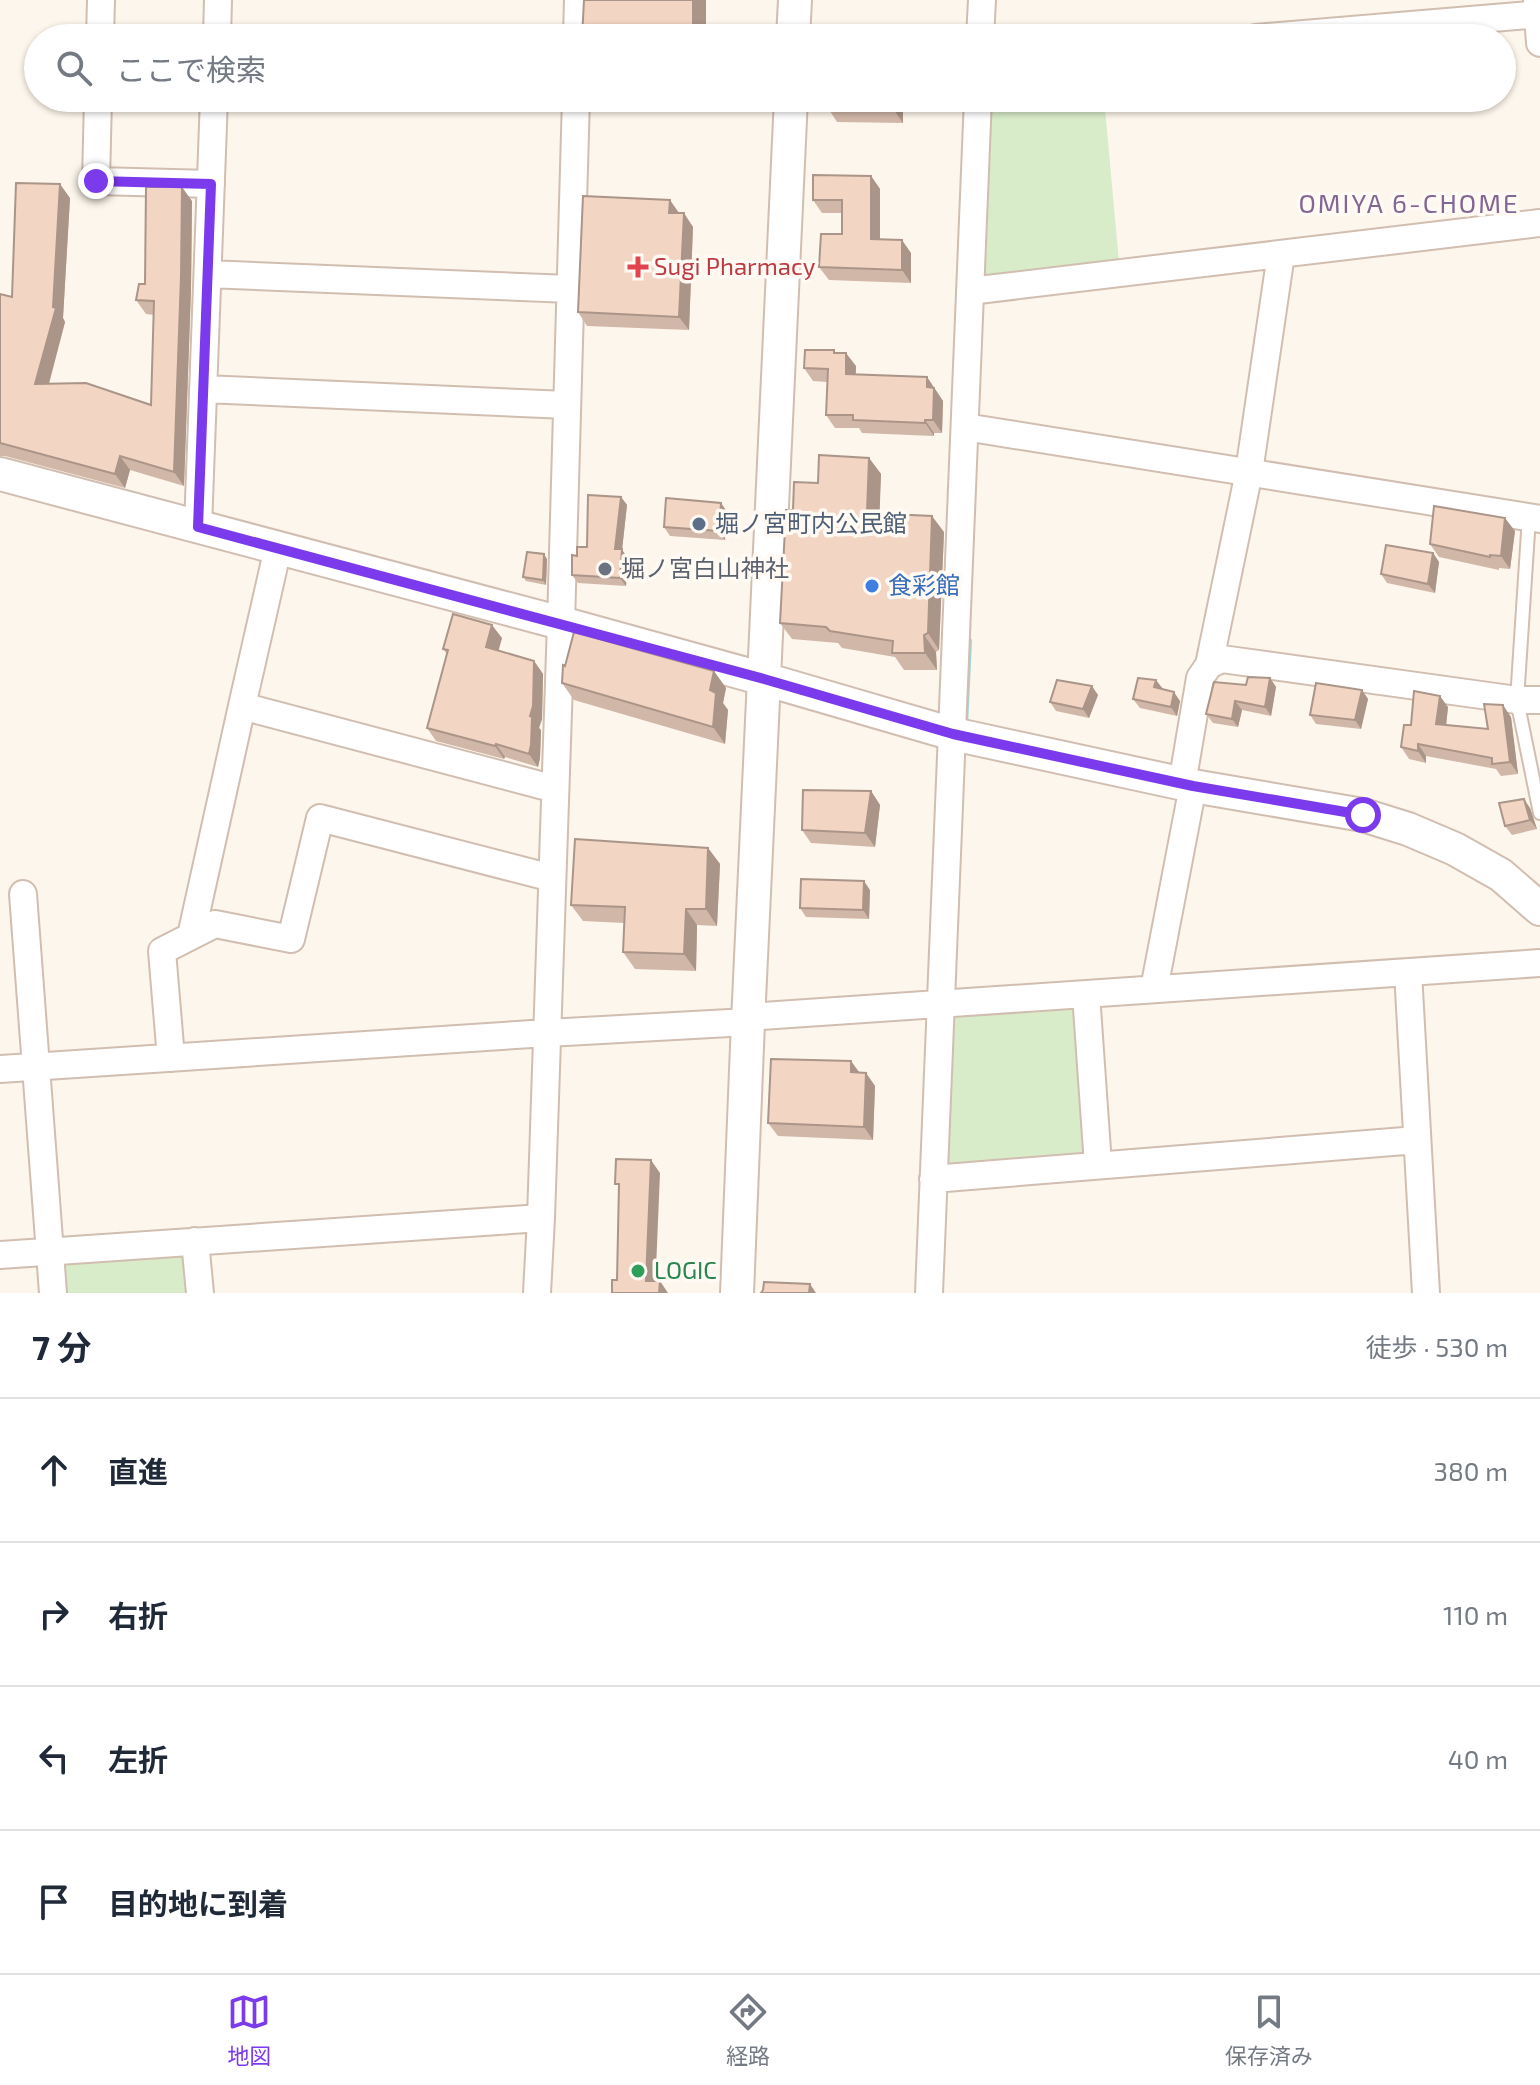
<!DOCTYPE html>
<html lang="ja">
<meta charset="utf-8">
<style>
body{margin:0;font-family:"Exo 2","Noto Sans JP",sans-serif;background:#f6f6f7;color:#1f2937}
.stop{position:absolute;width:24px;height:24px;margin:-18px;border:6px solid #7c3aed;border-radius:50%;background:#fff}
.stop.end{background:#7c3aed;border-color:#fff;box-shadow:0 2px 8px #0008}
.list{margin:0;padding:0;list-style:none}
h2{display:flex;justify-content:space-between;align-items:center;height:104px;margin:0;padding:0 32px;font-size:34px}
h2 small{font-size:26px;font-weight:400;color:#747a83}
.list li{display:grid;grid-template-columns:52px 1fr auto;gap:24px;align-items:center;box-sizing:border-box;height:144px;padding:0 32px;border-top:2px solid #e0e1e3}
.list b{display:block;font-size:30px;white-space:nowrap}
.list em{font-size:26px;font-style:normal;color:#747a83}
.icon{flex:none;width:44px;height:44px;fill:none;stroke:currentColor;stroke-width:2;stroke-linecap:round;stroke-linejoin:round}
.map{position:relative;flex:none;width:1540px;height:1293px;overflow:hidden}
.search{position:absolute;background:#fff;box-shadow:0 2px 6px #0004;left:24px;right:24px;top:24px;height:88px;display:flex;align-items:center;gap:20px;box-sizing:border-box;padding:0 28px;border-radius:44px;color:#747a83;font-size:30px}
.sheet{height:680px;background:#fff}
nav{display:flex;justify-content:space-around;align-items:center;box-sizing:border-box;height:112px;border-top:2px solid #e0e1e3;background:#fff;font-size:22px;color:#747a83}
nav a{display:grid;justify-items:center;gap:4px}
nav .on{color:#7c3aed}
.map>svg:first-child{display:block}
</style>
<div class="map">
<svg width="1540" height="1293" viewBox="0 0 1540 1293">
<rect width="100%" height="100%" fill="#fdf6ec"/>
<path fill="#d8ecc9" d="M978 98H1104L1120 273 970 291Z
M1087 1005 1098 1165 945 1171 953 1011Z
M195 1241 200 1293H53L50 1252Z"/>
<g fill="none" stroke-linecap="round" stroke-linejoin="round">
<path stroke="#a5d3da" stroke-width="6" d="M965 726 969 641"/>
<defs>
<path id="service" d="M1529 517 1517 700 1540 813"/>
<path id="minor" d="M1537 0 1540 43
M100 38 101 0
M217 38 218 0
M577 38 578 0
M980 38 982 0
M1256 38 1540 14
M98 98 96 181 211 184
M208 274 570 289
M970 291 1540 223
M203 389 567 405
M965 427 1540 519
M198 527 214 98
M1209 665 1249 472 1281 254
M242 706 278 548
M1182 784 1200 678 1209 665 1222 659 1517 700H1540
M23 894 53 1293
M191 936 242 706 555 789
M1408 972 1426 1293
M1154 989 1193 786
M1086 994 1098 1165
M748 1017 1540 963
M171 1058 162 951 215 924 291 939 320 818 552 878
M0 1069 547 1033 748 1022
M933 1179 1417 1140
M195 1241 200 1293
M0 1255 541 1218
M537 1293 541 1218 561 623 576 98
M929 1293 978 98"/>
<path id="tertiary" d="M793 38 795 0
M0 474 561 623 764 679 953 734 1193 786 1363 815 1408 829 1455 849 1501 875 1540 909
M737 1293 748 1022 791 98"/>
</defs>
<use href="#service" stroke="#d1beb0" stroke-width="16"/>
<use href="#minor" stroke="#d1beb0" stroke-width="30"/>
<use href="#tertiary" stroke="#d1beb0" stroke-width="36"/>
<use href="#service" stroke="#fff" stroke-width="12"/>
<use href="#minor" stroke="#fff" stroke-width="26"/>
<use href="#tertiary" stroke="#fff" stroke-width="32"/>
</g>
<path fill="#d1b7a8" d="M812 98H903V123L837 122 828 108V100Z
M871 176 880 189V240L911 253V283L829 280 819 267 842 234V213H822L813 200Z
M70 198 63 318 65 322 49 384 151 405 154 315 146 314 136 300 192 201 191 290 184 486 130 470 125 488 5 456H0V294L12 297Z
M679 213 693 227 689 330 587 326 578 312Z
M834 350 836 353 856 366V374L927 377 943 401 942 433H934V436L862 433 859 428H835L826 415 827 382 813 381 804 368Z
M869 458 881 474 879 514 944 532 939 650 936 652 937 670H904L895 657 842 648 838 643 792 639 780 623 793 510 818 483Z
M621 497 627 505 622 550 628 558 626 586 578 583 572 575 577 556 587 547Z
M721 503 727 512 725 540 670 536 664 527Z
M1515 531 1510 569 1499 568V570L1439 557 1430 544Z
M1433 553 1439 562 1435 593 1387 583 1381 574Z
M547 559 546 585 526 581 523 577Z
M502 638 498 650 534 661 543 674 542 719 539 728 541 730 540 758 538 767 505 757 504 759 436 741 427 728 447 654 443 649Z
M1270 678 1276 687 1271 716 1242 710 1238 727 1213 723 1206 714Z
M562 683 726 688 723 703 728 710 725 744 574 700Z
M1163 689 1180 701 1177 716 1140 708 1133 699Z
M1362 690 1368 699 1361 729 1316 724 1310 715Z
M1098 695 1089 718 1056 711 1050 702Z
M1448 707 1446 725 1488 729 1511 717 1518 774 1501 776 1496 769 1426 756V763L1409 759 1401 747 1411 725Z
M871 791 880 805 875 847 811 843 802 830Z
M1530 808 1537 829 1512 835 1505 826Z
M708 848 720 864 717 926 697 925 696 971 635 969 623 952 624 923 583 921 571 905Z
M870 890 869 919 806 917 800 908Z
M851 1061 860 1073H866L875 1086 873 1140 778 1136 768 1123Z"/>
<path fill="#aa9588" d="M693 0H706V38H693Z
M894 98H903V123L894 110Z
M871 176 880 189V252L871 239Z
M60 184 70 198 63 318 65 322 45 398 35 384 53 307Z
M182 187 192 201 191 290 184 486 174 472Z
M670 200 679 213H669Z
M684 213 693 227 689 330 679 317Z
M902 240 911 253V283L902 270Z
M846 353 856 366 855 387 846 374Z
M927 377 943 401 942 433 933 420 927 387Z
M925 420 934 433V436L925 423Z
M120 456 130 470 125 488 115 474Z
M869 458 881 474 879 530 867 513Z
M621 497 627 505 622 550 628 558 626 586 620 578 615 549Z
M721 503 727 512 725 540 719 531Z
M932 516 944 532 939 650 928 633Z
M1505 518 1515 531 1510 569 1501 556Z
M1433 553 1439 562 1435 593 1428 584Z
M544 554 547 559 546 585 543 580Z
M492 625 502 638 496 660 486 647Z
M924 635 936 652 937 670 925 653Z
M534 661 543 674 542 719 539 728 541 730 540 758 538 767 529 754 530 716Z
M714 671 726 688 723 703 728 710 725 744 713 727 710 690Z
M1270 678 1276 687 1271 716 1265 707Z
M1156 680 1163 689 1154 687Z
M1092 686 1098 695 1089 718 1083 709Z
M1362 690 1368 699 1361 729 1355 720Z
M1174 692 1180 701 1177 716 1171 707Z
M1440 696 1448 707 1445 736 1436 724Z
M1235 701 1242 710 1238 727 1232 719Z
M1503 705 1511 717 1518 774 1510 762Z
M496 744 505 757 504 759 495 746Z
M1418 744 1426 756V763L1418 751Z
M871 791 880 805 875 847 865 833Z
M1524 799 1530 808 1537 829 1530 820Z
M708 848 720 864 717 926 706 909Z
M864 881 870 890 869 919 863 910Z
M686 909 697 925 696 971 684 954Z
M851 1061 860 1074 851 1072Z
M866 1073 875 1086 873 1140 864 1127Z
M651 1160 660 1173 655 1293 646 1281Z
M660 1281 668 1293H659Z
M810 1284 816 1293H809Z"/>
<path fill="#f3d5c3" stroke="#aa9588" stroke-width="2" d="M584 0H693V38H582Z
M828 98H894V110L828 108Z
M813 175 871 176V239L902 240V270L819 267 821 234H842V200H813Z
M16 183 60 184 53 307 56 308 35 384 86 383 151 405 154 301 136 300 139 284H145L146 187H182L181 276 174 472 120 456 115 474 0 443V294L12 297Z
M583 196 670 200 669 213H684L679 317 578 312Z
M805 350H834V353H846V374L927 377V387L934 388 933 420H925V423L853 420V415H826L828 369 804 368Z
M819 455 869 458 867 513 932 516 928 633 924 635 925 653H892L893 641 830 631 826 627 780 623 786 510H793L794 482 818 483Z
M588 495 621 497 615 549H622L620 578 572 575V555L577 556V547H587Z
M666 498 721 503 719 531 664 527Z
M1434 506 1505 518 1501 556 1490 555V557L1430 544Z
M1386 545 1433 553 1428 584 1381 574Z
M527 552 544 554 543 580 523 577Z
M453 614 492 625 486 647 534 661 533 706 530 716 532 717 531 745 529 754 496 744 495 746 427 728 448 650 443 649Z
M574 632 714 671 710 690 716 693 713 727 562 683 563 665 565 666Z
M1248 677 1270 678 1265 707 1235 701 1232 719 1206 714 1214 682 1246 685Z
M1138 678 1156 680 1154 687 1174 692 1171 707 1133 699Z
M1057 680 1092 686 1083 709 1050 702Z
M1316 683 1362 690 1355 720 1310 715Z
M1414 691 1440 696 1436 724 1488 729 1484 704 1503 705 1510 762 1492 764V758L1418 744V751L1401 747 1404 725H1411Z
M803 790 871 791 865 833 802 830Z
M1524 799 1530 820 1505 826 1499 803Z
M575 839 708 848 706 909H686L684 954 623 952 625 907 571 905Z
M801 879 864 881 863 910 800 908Z
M771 1059 851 1061V1072L866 1073 864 1127 768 1123Z
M616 1159 651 1160 646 1281H660L659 1293H612V1280H617L619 1184H615Z
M764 1282 810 1284 809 1293H761L763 1290Z"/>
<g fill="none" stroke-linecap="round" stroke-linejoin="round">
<path stroke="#7c3aed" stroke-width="10" d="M96 181 211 184 198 527 764 679 953 734 1193 786 1363 815"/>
</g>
<path fill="#e0444e" stroke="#fffaf3" stroke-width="3" d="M634 255h8v8h8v8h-8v8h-8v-8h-8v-8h8z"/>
<circle fill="#5c6f8a" stroke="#fffaf3" stroke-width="3" cx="699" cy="524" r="8"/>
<circle fill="#6b7280" stroke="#fffaf3" stroke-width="3" cx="605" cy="569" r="8"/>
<circle fill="#3f7fe0" stroke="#fffaf3" stroke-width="3" cx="872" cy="586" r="8"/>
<circle fill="#2e9e5b" stroke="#fffaf3" stroke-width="3" cx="638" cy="1271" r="8"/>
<g text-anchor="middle" stroke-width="7" stroke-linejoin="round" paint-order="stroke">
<g font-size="24" fill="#be3a42" stroke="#fffaf3" text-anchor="start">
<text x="654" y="275">Sugi Pharmacy</text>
</g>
<g font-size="24" fill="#4e5e75" stroke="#fffaf3" text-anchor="start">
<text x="715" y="532">堀ノ宮町内公民館</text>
</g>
<g font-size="24" fill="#5b616d" stroke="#fffaf3" text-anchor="start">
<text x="621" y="577">堀ノ宮白山神社</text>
</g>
<g font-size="24" fill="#366cbe" stroke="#fffaf3" text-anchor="start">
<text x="888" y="594">食彩館</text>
</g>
<g font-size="24" fill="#27864d" stroke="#fffaf3" text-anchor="start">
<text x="654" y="1279">LOGIC</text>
</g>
<g font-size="26" letter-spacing="2" fill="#846695" stroke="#fffaf3">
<text x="1409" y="213">OMIYA 6-CHOME</text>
</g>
</g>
</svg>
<div class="stop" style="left:1363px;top:815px"></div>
<div class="stop end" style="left:96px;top:181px"></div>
<div class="search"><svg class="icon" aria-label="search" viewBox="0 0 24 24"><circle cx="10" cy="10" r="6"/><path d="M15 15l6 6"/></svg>ここで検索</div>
</div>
<section class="sheet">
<h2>7 分<small>徒歩 · 530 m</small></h2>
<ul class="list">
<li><svg class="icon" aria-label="ahead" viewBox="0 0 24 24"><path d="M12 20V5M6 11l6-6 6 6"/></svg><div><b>直進</b></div><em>380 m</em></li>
<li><svg class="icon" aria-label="right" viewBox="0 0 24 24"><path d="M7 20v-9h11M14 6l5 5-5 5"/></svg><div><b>右折</b></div><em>110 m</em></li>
<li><svg class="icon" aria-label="left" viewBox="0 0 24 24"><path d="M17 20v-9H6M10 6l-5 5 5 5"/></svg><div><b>左折</b></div><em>40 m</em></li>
<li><svg class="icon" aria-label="arrive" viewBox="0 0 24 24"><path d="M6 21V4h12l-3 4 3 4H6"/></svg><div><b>目的地に到着</b></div></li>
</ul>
</section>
<nav>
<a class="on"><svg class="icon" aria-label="map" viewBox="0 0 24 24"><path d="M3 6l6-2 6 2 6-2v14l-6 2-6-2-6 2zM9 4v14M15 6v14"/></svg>地図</a>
<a><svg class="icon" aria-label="directions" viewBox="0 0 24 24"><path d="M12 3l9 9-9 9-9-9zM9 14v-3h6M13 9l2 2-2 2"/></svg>経路</a>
<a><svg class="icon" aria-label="saved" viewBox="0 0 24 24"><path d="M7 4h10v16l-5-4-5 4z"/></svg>保存済み</a>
</nav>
